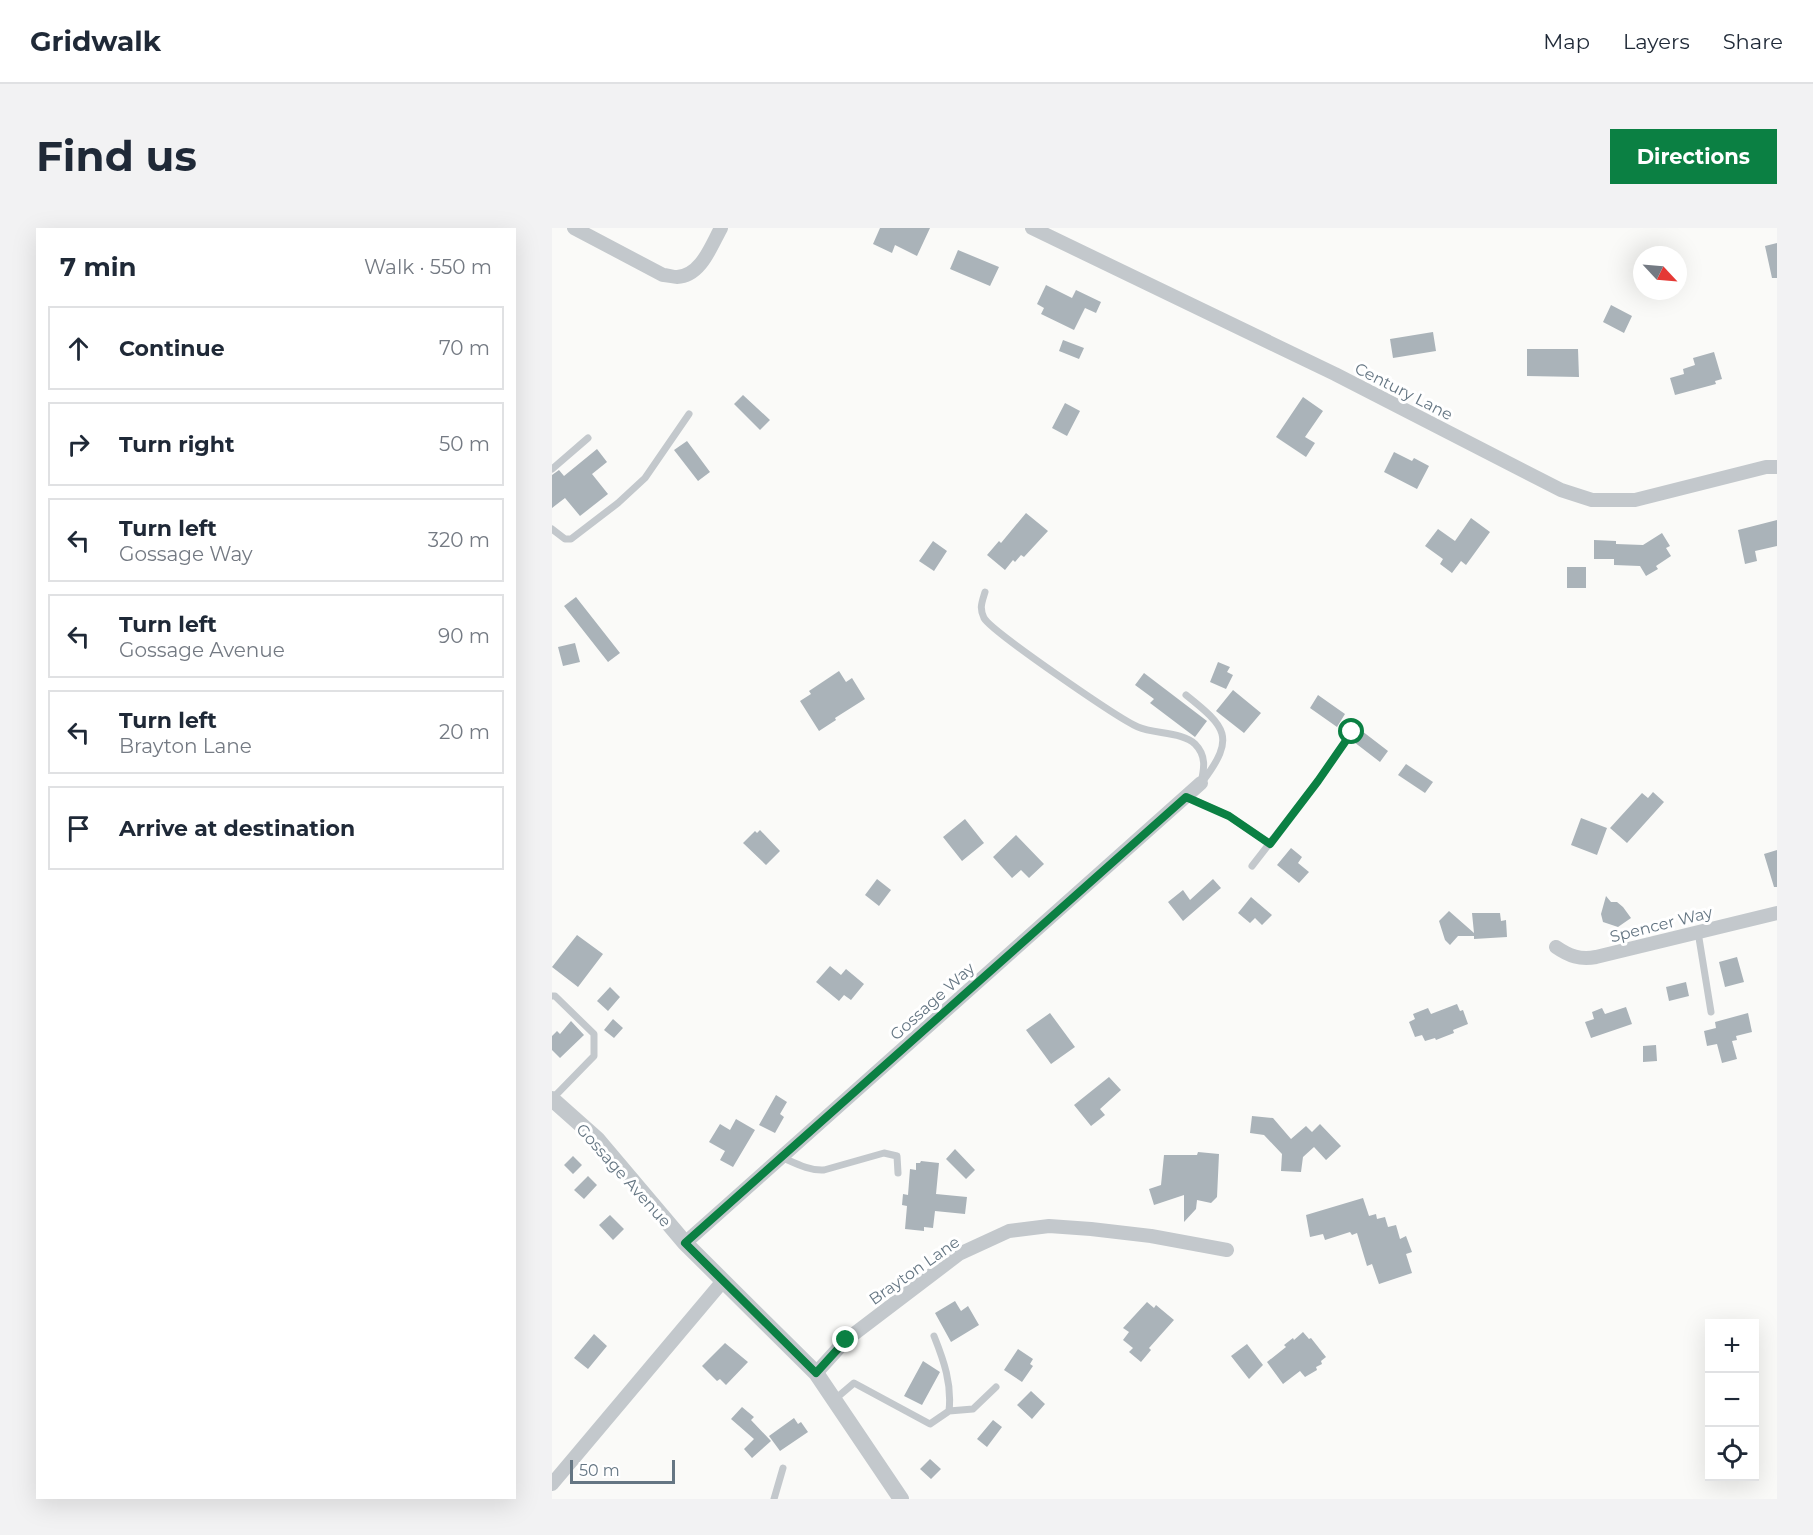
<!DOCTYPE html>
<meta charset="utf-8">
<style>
body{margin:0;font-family:Montserrat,sans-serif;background:#f2f2f3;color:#1f2937}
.controls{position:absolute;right:18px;bottom:18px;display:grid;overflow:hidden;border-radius:0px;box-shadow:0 6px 24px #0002}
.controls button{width:54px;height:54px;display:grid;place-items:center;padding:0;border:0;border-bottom:2px solid #e0e1e3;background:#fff;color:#1f2937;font:30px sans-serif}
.compass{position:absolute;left:1081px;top:18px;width:54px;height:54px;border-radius:50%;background:#fff;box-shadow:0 6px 24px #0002;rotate:116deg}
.scale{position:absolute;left:18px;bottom:15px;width:105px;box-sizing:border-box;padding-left:6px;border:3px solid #657683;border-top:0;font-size:16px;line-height:21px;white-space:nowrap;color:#657683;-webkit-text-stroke:4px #fff;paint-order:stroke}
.stop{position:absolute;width:18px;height:18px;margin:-14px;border:4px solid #0b8043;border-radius:50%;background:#fff}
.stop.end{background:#0b8043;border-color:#fff;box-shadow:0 2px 6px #0008}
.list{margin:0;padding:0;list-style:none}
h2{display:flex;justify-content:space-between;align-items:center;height:78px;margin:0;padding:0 24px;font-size:26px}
h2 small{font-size:20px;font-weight:400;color:#747a83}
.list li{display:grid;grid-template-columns:39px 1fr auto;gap:18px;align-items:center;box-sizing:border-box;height:84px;margin:0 12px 12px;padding:0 12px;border:2px solid #e0e1e3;border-radius:0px}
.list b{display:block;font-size:22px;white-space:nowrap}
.list p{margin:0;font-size:20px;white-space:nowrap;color:#747a83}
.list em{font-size:20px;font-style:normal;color:#747a83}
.icon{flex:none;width:33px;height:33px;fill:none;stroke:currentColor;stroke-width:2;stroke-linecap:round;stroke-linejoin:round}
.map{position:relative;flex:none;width:1225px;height:1271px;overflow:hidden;border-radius:0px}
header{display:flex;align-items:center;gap:36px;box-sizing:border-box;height:84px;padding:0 30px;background:#fff;border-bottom:2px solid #e0e1e3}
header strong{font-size:28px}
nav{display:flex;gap:33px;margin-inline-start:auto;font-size:21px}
.intro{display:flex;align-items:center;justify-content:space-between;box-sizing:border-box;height:144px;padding:0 36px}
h1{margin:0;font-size:42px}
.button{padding:15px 27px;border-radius:0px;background:#0b8043;color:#fff;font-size:21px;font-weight:700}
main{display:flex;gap:36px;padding:0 36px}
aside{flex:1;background:#fff;border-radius:0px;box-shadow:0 6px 24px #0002}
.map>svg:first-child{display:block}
</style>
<header>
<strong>Gridwalk</strong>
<nav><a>Map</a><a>Layers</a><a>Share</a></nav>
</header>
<div class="intro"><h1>Find us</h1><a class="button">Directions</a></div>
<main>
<aside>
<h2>7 min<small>Walk · 550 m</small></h2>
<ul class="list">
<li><svg class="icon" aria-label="ahead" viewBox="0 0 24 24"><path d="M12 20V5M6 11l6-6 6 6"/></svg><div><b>Continue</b></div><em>70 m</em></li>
<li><svg class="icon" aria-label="right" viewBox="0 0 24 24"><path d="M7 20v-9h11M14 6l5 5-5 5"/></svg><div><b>Turn right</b></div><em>50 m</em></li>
<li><svg class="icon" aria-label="left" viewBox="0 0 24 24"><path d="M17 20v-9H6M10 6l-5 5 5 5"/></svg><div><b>Turn left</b><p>Gossage Way</p></div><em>320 m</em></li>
<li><svg class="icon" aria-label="left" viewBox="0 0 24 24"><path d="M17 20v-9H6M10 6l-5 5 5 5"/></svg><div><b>Turn left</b><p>Gossage Avenue</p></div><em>90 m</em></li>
<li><svg class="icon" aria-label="left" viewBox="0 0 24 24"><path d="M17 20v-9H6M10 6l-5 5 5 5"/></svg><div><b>Turn left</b><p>Brayton Lane</p></div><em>20 m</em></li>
<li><svg class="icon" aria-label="arrive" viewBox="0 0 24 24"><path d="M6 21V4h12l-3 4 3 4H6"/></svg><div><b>Arrive at destination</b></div></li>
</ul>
</aside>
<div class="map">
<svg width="1225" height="1271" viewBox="0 0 1225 1271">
<rect width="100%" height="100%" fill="#fafaf8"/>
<path fill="#aab3b9" d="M328 0H378L365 28 343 17 340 25 321 16Z
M1225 15V50H1220L1213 18Z
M406 22 447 39 438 58 398 41Z
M494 57 520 70 524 62 549 74 544 85 533 80 522 102 489 86 492 80 485 76Z
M1059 77 1080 88 1072 105 1051 94Z
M881 104 884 123 841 130 838 111Z
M511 112 532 120 527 131 507 123Z
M975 121H1026L1027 149 975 148Z
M1162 124 1170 151 1163 153 1164 156 1123 167 1118 150 1132 146 1131 141 1143 137 1141 130Z
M191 167 218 192 208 202 182 176Z
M751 169 771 183 753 209 763 215 754 229 724 209Z
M513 175 528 183 515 208 500 200Z
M135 213 158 244 146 253 122 222Z
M45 221 55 234 40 246 56 266 28 288 13 270 0 280V247L7 242 12 248Z
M842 224 860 233 862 230 877 238 865 261 832 244Z
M474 285 496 303 472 329 469 327 463 334 461 332 453 342 435 327 447 313 449 315Z
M919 290 938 304 914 337 909 333 900 345 888 336 891 331 873 318 886 301 903 313Z
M1225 292V318L1203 323 1205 333 1193 336 1186 302Z
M1110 305 1118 318 1114 320 1119 328 1104 338 1106 341 1094 348 1088 338 1062 337V331H1042V312L1064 313V316L1091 317Z
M381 313 395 323 382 343 367 333Z
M1015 339H1034V360H1015Z
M24 369 68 425 56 434 12 378Z
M23 415 28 434 11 438 6 419Z
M666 434 678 439 675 444 681 447 674 461 658 454Z
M287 443 294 454 300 450 313 471 283 490 284 492 267 503 248 473 259 466 257 463Z
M592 445 655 493 643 509 598 475 602 471 583 457Z
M681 462 709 485 692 505 664 483Z
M766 467 793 486 785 499 758 480Z
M810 503 836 523 828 534 802 514Z
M854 536 881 554 873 565 846 547Z
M1101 564 1112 574 1075 615 1058 600 1090 565 1096 570Z
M1029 590 1055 600 1045 627 1019 617Z
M413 591 432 615 410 633 391 609Z
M208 602 228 623 214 637 191 615 203 603 205 605Z
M464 607 492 636 477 650 469 642 460 650 441 629Z
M739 620 750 629 746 635 757 644 747 655 725 637Z
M1225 622V659H1222L1212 626Z
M325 651 339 662 327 678 313 667Z
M661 651 669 660 631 693 616 674 631 662 638 672Z
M1054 668 1059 674H1065L1071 679 1079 690 1066 699 1051 694 1049 686Z
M699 669 720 687 710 697 703 690 698 695 686 685Z
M897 683 922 705 920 685H948L949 693 954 692 955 709 922 711V708H906L898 717 893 712 887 693Z
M25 707 51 726 26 759 0 739Z
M1185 729 1192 754 1173 759 1167 734Z
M278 738 289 747 294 741 312 756 299 772 292 767 287 773 264 754Z
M1134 754 1137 768 1117 773 1114 759Z
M58 759 68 769 56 783 45 773Z
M905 776 908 783 911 782 916 796 901 802 902 805 884 812 883 810 873 813 870 807 863 809 857 794 863 791 861 786 876 780 879 786Z
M1074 779 1080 796 1039 810 1033 794 1042 791 1040 784 1050 780 1053 786Z
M498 785 523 819 499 836 474 802Z
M1196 785 1200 804 1184 808 1185 812 1180 813 1185 831 1170 835 1165 816 1155 818 1152 803 1164 800 1163 794Z
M61 791 71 800 62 810 52 802Z
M19 793 32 807 8 830 0 822V808L5 803 8 806Z
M1104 817 1105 833 1091 834V818Z
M557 849 569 862 548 881 553 887 539 898 522 877Z
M224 867 235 874 228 886 232 889 223 905 207 897Z
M700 888 721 890 739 911 754 898 760 904 768 896 789 918 774 932 762 919 751 929 749 944 729 943 730 926 712 907 698 905Z
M184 891 203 902 181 939 168 932 173 923 157 914 168 896 178 902Z
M403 921 423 942 414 951 394 931Z
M646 924 667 926 665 969 659 975 645 972 644 981 632 994V967L602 977 597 961 609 957 612 927H645Z
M21 928 30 937 21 946 12 937Z
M369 933 387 935 384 966 415 969 413 986 383 983 381 1000 372 999V1003L353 1001 355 978 350 977 351 966 356 967 358 941 364 942V935H368Z
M36 948 45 957 32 971 22 962Z
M811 970 817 988 824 986 825 991 833 989 836 999 844 997 848 1011 854 1008 860 1024 854 1026 860 1045 827 1056 820 1036 815 1038 805 1005 800 1007 798 1004 773 1012 771 1006 758 1009 754 987Z
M58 987 72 1001 61 1012 47 997Z
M403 1073 409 1083 416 1078 427 1097 399 1114 383 1085Z
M595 1074 602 1080 604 1077 622 1092 597 1120 599 1122 589 1134 577 1124 581 1120 571 1112 577 1104 571 1100Z
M751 1104 757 1111 759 1110 774 1129 769 1133 770 1136 764 1139 765 1142 753 1149 748 1143 731 1156 715 1134 734 1119 732 1117 741 1110 742 1112Z
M42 1106 55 1118 36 1141 22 1130Z
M173 1115 196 1134 174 1157 168 1151 165 1153 150 1138Z
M695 1116 711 1137 697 1151 679 1128Z
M466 1121 481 1131 478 1136 481 1138 470 1154 452 1142Z
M371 1133 388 1144 370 1177 352 1168Z
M479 1163 493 1176 480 1191 465 1177Z
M190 1179 202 1189 199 1192 219 1213 200 1230 192 1221 202 1211 179 1191Z
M242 1190 246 1196 249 1194 256 1204 228 1223 217 1208Z
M441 1192 450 1199 435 1219 425 1211Z
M378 1231 389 1241 379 1251 368 1241Z"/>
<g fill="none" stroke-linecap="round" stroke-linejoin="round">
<path stroke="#c3c8cc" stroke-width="7" d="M0 241 36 210
M0 301 13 311H19L66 275 93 250 137 186
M433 364C430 374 427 380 432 390 439 403 567 491 586 499 602 506 631 504 643 516 655 528 652 541 649 555
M634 467C674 499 684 509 651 553
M635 569 677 588 718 616
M700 638 766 553 800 504
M1146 704 1159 784
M0 768H3L42 806V828L1 870
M229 929C243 935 257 943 272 942L332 925 345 928 346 945
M282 1172 302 1155 378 1196 397 1183C400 1156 392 1133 382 1108
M397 1183 421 1181 444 1159
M222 1271 231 1240"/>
<path stroke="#c3c8cc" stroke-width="14" d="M22 0 111 47C115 47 121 49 125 49 149 48 159 18 169 0
M480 0 783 146 1009 262 1040 272H1083L1214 239H1225
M1004 719C1017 728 1028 732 1044 729L1225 685
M133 1015 649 555
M264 1145 294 1112 407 1026 457 1003 497 998 539 1001 599 1008 675 1022
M0 1256 171 1053"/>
<path stroke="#c3c8cc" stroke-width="16" d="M0 871 45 911 133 1015 264 1145 349 1271"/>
</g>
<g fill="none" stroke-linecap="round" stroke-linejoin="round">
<path stroke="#0b8043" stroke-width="8" d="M294 1112 264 1145 133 1015 634 569 677 588 718 616 766 553 800 504"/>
</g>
<g text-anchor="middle" stroke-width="6" stroke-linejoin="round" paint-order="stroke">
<g font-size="16" fill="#657683" stroke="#fff">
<text transform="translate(852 163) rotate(27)" y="6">Century Lane</text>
<text transform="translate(1109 696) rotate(-14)" y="6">Spencer Way</text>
<text transform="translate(380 773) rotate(-42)" y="6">Gossage Way</text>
<text transform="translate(72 947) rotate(48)" y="6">Gossage Avenue</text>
<text transform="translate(362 1042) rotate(-35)" y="6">Brayton Lane</text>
</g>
</g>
</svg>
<div class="controls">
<button>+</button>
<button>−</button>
<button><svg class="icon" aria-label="locate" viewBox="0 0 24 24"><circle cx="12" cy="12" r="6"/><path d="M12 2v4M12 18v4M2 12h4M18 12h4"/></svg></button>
</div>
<svg class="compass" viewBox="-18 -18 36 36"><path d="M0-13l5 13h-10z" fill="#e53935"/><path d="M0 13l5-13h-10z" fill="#747a83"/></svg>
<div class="scale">50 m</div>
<div class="stop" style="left:800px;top:504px"></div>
<div class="stop end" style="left:294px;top:1112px"></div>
</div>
</main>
